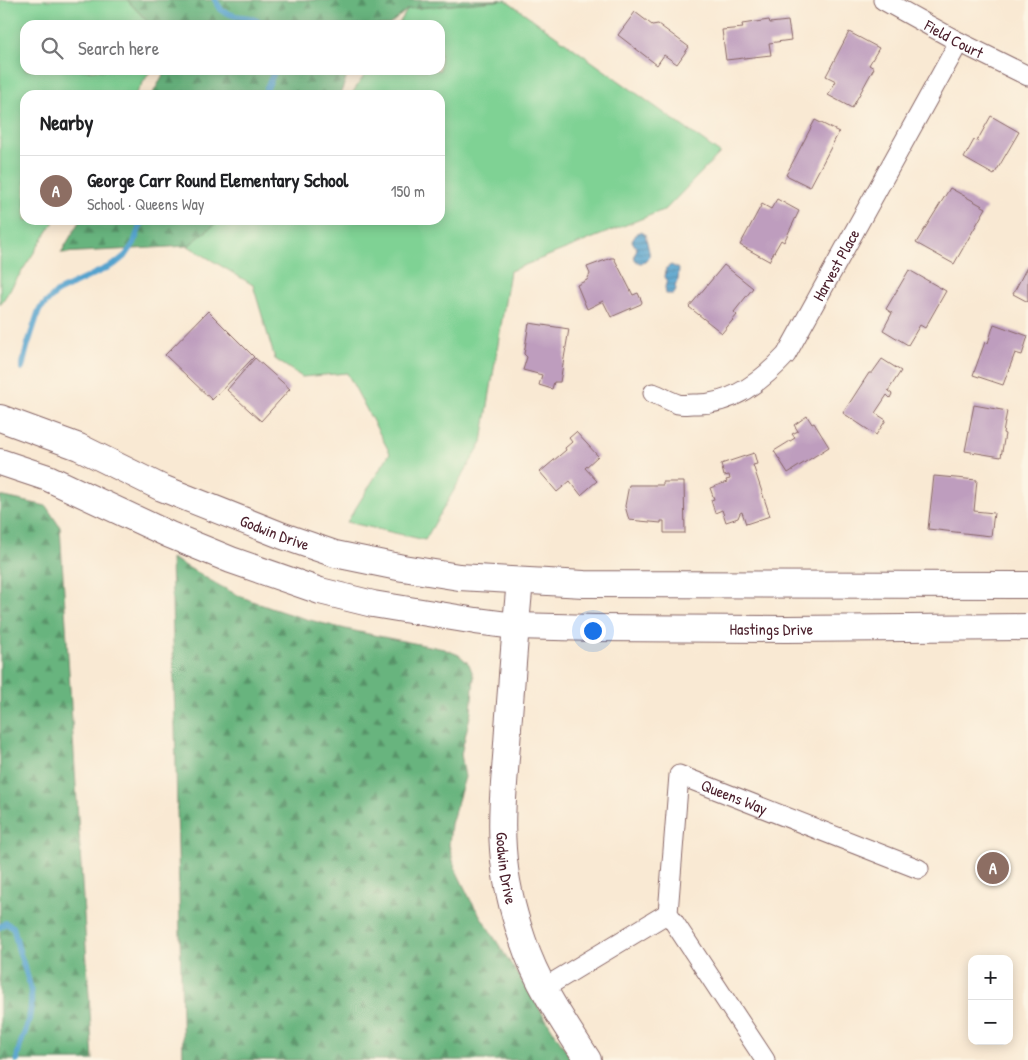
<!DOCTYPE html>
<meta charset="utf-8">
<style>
body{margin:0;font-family:"Patrick Hand",sans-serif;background:#f6f6f6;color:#202124}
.controls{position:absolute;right:15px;bottom:15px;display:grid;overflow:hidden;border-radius:10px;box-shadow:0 2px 12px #0003}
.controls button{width:45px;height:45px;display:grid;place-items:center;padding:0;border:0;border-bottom:1px solid #e0e0e0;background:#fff;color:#202124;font:25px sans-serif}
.you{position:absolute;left:592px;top:630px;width:18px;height:18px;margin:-12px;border:4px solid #fff;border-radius:50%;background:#1a73e8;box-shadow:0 0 0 8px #1a73e833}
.badge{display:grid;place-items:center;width:32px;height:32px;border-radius:50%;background:#2563eb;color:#fff;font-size:16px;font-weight:700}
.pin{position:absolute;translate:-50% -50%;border:2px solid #fff;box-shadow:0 1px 5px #0006}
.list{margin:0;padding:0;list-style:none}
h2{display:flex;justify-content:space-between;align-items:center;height:65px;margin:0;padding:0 20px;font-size:21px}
h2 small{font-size:16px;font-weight:400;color:#757577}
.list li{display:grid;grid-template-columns:32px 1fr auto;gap:15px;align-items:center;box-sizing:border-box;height:70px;padding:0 20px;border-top:1px solid #e0e0e0}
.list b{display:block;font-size:19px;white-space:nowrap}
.list p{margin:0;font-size:16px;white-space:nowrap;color:#757577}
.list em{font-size:16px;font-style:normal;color:#757577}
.icon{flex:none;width:28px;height:28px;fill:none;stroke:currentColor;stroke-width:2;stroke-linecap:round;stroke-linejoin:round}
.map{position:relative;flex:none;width:1028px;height:1060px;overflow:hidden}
.search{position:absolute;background:#fff;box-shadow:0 2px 12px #0003;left:20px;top:20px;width:425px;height:55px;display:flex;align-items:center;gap:12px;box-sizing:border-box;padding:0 18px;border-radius:15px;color:#757577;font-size:19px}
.panel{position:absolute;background:#fff;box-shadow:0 2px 12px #0003;left:20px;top:90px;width:425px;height:135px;border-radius:15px}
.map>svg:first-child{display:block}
</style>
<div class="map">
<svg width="1028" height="1060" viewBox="0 0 1028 1060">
<defs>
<pattern id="forest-firs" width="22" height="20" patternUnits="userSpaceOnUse" patternTransform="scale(1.25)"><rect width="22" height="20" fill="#67b47e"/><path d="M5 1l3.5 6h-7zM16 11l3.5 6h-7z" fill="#579267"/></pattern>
<pattern id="water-rules" width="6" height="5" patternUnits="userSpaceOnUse" patternTransform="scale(1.25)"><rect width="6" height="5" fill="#55a3ce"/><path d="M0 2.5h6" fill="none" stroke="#4884a7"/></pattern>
</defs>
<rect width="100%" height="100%" fill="#fcf5e5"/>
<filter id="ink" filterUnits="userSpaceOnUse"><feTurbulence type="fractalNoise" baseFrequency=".02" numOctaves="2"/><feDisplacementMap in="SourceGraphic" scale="10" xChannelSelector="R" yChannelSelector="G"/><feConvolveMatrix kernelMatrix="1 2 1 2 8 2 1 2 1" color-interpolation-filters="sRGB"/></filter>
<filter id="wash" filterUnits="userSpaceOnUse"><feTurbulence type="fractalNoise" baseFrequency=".0096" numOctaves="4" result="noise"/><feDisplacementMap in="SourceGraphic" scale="20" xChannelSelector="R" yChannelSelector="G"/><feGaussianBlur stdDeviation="1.12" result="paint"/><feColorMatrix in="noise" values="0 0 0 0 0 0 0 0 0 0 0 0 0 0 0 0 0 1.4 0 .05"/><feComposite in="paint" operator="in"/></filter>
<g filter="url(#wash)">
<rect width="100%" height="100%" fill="#f9e9d3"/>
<path fill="#7fd294" stroke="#647860" d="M0 0H127L151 25H25V70H151L135 95H25V220H55L0 305Z
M506 0 720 153 666 209 510 271 482 442 425 540 347 522 390 453 347 373 302 377 275 359 253 285 188 246 220 220H440V95H351L368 70H440V25H398L408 9Z"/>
<path fill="url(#forest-firs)" stroke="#586a54" d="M127 0H502L408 9 389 25H151Z
M166 70H349L340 95H152Z
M80 220H220L188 246 61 253Z
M0 496 46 506 60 527 93 1060H0Z
M171 558C198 572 223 590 252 601 313 625 379 636 444 649L459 655 469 664 474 677 471 712 461 754 465 777 451 824 449 845 455 868 471 901 572 1060H183Z"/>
<path fill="url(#water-rules)" stroke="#50617c" d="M641 232 645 234 650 256 645 262 640 263C632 260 634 255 637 249L632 241 637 233Z
M671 265 679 269 678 280 675 285 676 290 674 294H666L665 287 667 280 665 277 666 270 665 269Z"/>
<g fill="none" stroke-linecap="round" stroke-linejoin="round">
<path stroke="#55a3ce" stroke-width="6" d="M215 0 222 11 235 16 250 18 268 25
M264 95 275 70
M22 368 27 347 39 310 57 292 115 264 126 255 134 243 142 220
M0 927 5 923 13 927C16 936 17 945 20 954 28 979 35 991 29 1019 26 1033 18 1045 17 1060"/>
</g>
<g id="blocks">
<path fill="#be9dbe" d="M635 12 652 25 658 24 689 47 677 64 664 55 657 65 618 35Z
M769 20 770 23 788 21 791 40 769 43 771 55 726 60 722 30 743 28 742 24Z
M849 32 879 48 869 65 874 68 852 108 828 95 836 81 826 76Z
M991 116 1019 132 994 175 964 158 974 140 977 141Z
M815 120 839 132 810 187 786 175Z
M950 188 986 208 954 264 916 243Z
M777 199 799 211 784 242 781 240 769 261 740 245 762 204 771 209Z
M611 258H614L633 295 638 293 642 302 641 304 611 317 603 301 587 309 577 285 587 280 590 274 587 267Z
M724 265 753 288 734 312 737 315 722 333 689 307Z
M1028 265V302L1013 294Z
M909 270 946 291 925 328 920 325 908 345 883 330 892 313 886 309Z
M208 311 254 357 212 400 165 355Z
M529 323 569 329 560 382H554L552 389 539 385 542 375 523 370 527 357 524 354Z
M994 324 1028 336 1022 355 1015 353 1003 385 973 375 985 342 988 343Z
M255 358 290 389 261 421 227 390Z
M882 359 901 371 888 391 892 394 890 398 887 395 875 413 886 420 876 435 843 413 869 373H872Z
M974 405 1007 411 1003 433 1005 434 1001 457 965 451Z
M807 416 812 424 814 423 829 447 788 473 774 451 795 438 792 434 798 431 794 425Z
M576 432 598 456 585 468 597 481 581 495 570 481 557 492 540 472 566 450 565 448 572 442 569 438Z
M754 453 757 464 753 465 770 516 746 524 742 512 740 513 738 518 726 522 722 510 715 513 711 500 714 499 710 488 727 482 726 480 730 479 729 475 724 476 721 464Z
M934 476 977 480 974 511 994 513 991 536 928 529Z
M663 482H684L685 533H664V521H661V523L629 520 625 506 629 485H663Z"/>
</g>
</g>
<g filter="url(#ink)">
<use href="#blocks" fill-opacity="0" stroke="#876666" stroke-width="1"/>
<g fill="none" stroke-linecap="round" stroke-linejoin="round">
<defs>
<g id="street">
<path id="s1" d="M883 0 959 42 1028 76"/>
<path id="s2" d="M653 393C661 396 669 401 678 404 683 405 689 404 693 404 731 406 762 381 786 355L959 42"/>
<path d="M544 988 668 913"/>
<path id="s3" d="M765 1060 668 913 679 775 919 869"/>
</g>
<g id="secondary">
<path id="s4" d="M0 418 79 447 162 488 283 536 335 554 403 568 459 577 584 584 1028 585"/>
<path id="s5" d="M0 462 48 478 170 535 231 560 320 591 373 604 476 621 515 626 595 628 786 629 1028 627"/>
<path id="s6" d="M520 581C515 630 512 679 508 728 506 768 500 809 503 849 505 880 513 912 523 941 537 984 564 1023 588 1060"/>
</g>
</defs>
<use href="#street" stroke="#876666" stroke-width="21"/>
<use href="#secondary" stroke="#876666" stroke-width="28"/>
<use href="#street" stroke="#fff" stroke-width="19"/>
<use href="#secondary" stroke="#fff" stroke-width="26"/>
</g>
</g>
<g text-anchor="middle" stroke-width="4.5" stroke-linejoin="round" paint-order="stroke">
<g font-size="16" fill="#4a1f2b" stroke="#fcf5e5">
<text dy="6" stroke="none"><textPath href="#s1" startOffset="81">Field Court</textPath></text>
<text dy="6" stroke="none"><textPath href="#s2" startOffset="254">Harvest Place</textPath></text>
<text dy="6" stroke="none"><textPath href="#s4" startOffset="298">Godwin Drive</textPath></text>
<text dy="6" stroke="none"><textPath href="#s5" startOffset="800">Hastings Drive</textPath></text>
<text dy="6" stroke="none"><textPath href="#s3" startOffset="374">Queens Way</textPath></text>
<text dy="6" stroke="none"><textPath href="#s6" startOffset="288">Godwin Drive</textPath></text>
</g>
</g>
</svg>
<div class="controls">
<button>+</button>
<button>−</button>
</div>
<div class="you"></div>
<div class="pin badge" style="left:993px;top:868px;background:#8d6e63">A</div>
<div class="search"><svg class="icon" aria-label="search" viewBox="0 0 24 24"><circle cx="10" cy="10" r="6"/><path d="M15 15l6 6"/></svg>Search here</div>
<section class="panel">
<h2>Nearby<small></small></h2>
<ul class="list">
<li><span class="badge" style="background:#8d6e63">A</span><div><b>George Carr Round Elementary School</b><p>School · Queens Way</p></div><em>150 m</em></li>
</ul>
</section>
</div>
